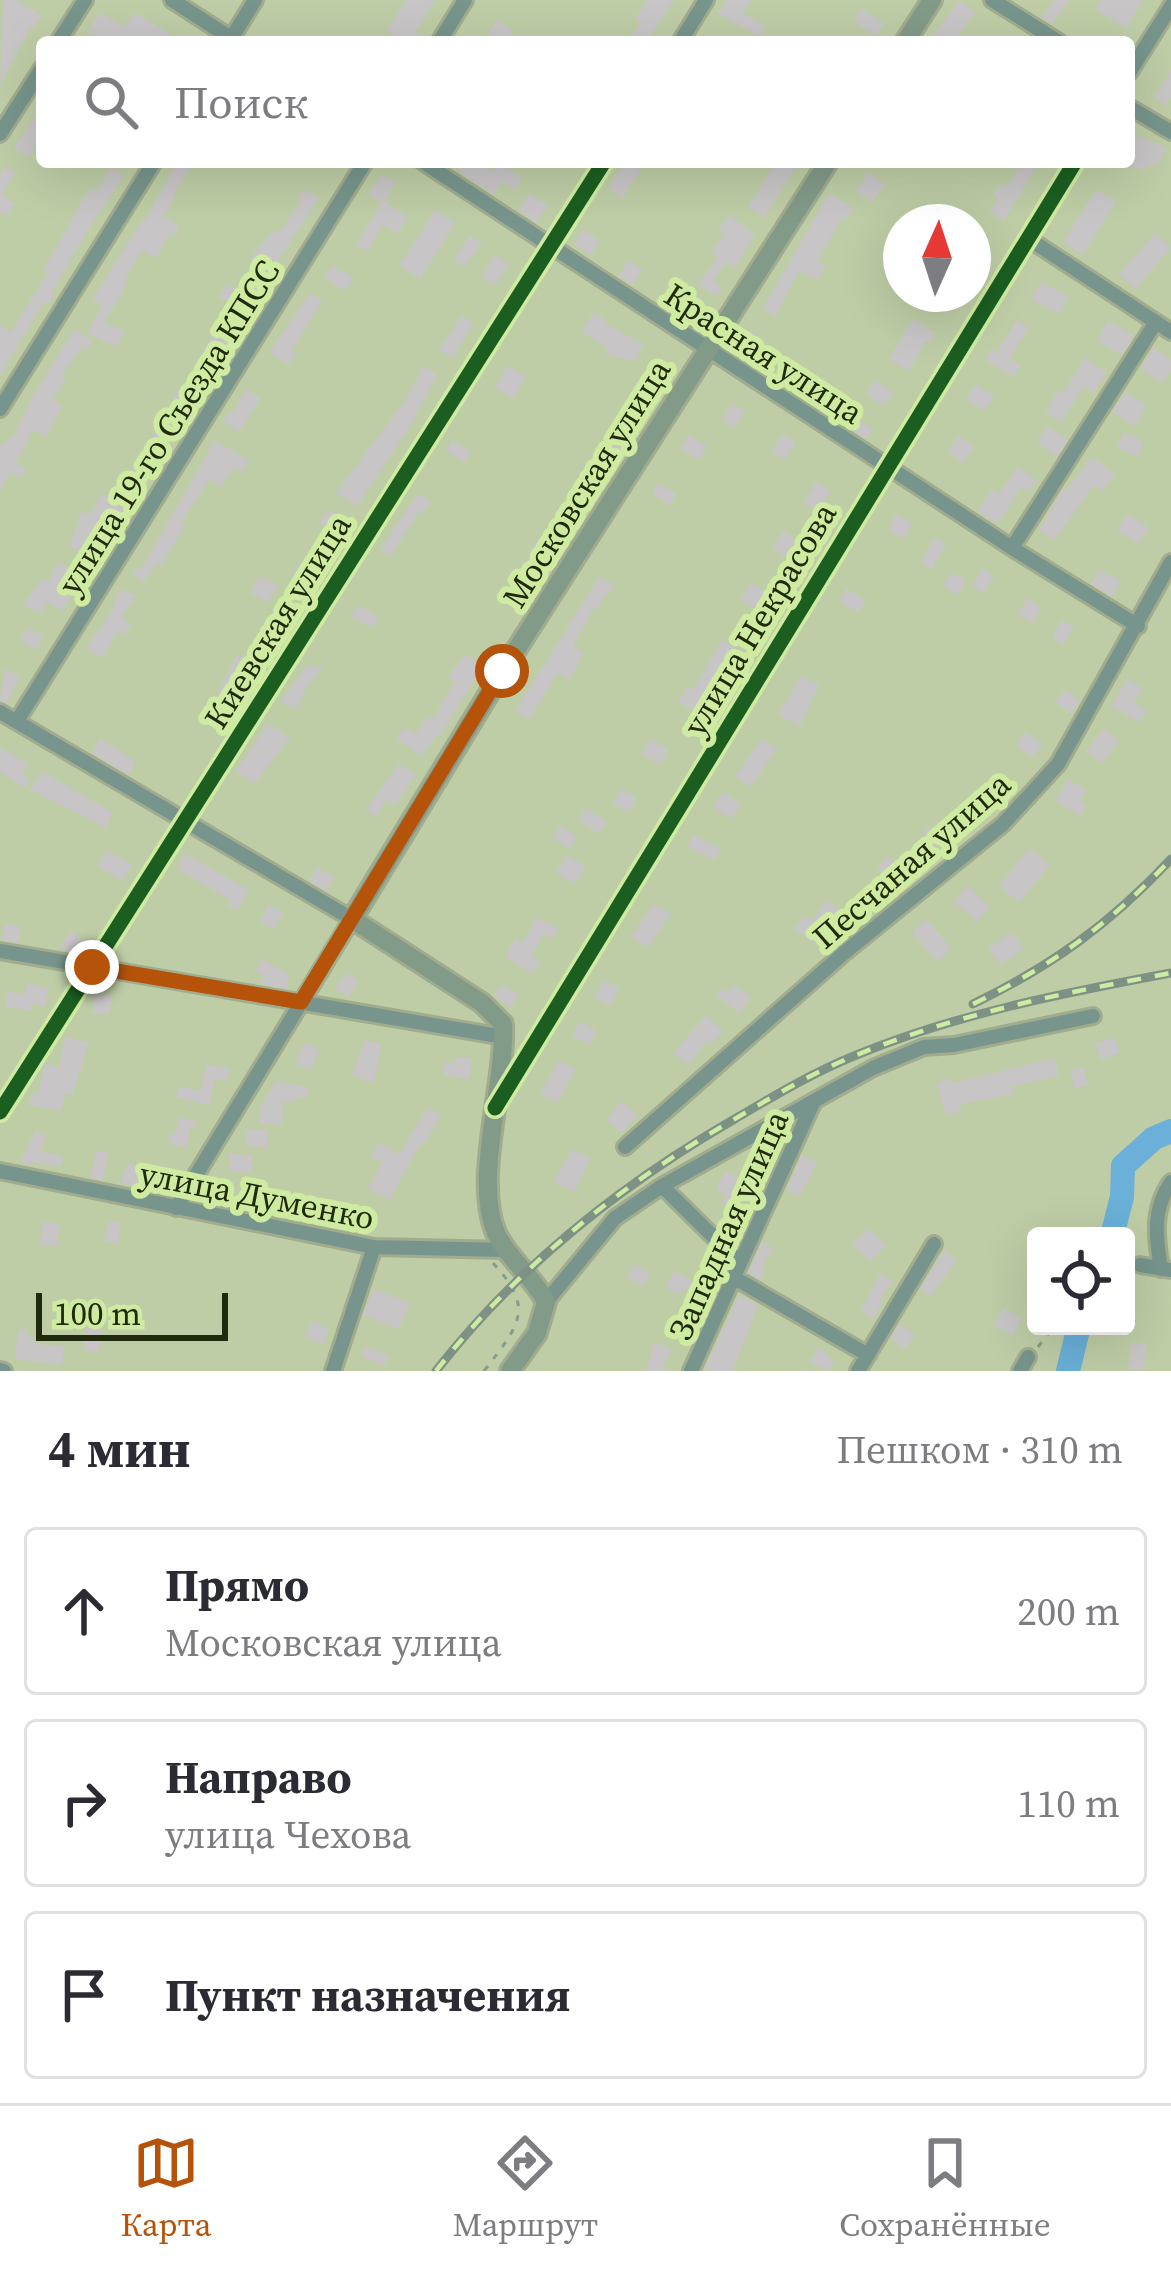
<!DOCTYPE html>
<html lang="ru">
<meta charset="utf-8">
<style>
body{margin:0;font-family:"Source Serif 4",serif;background:#f2f2f3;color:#2b2b33}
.controls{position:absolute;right:36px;bottom:36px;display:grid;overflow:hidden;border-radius:12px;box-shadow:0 12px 48px #0002}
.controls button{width:108px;height:108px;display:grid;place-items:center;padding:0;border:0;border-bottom:3px solid #e1e1e2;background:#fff;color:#2b2b33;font:60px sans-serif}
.compass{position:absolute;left:883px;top:204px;width:108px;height:108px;border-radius:50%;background:#fff;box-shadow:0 12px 48px #0002;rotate:3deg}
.scale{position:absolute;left:36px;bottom:30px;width:192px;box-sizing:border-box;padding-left:12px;border:6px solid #202a0c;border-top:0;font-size:33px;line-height:42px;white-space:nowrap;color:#202a0c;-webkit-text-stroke:9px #cfeba2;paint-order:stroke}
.stop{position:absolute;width:36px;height:36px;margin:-27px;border:9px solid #b45309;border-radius:50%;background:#fff}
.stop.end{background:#b45309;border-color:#fff;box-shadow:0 3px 12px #0008}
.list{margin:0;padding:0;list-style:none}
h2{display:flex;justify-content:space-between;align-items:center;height:156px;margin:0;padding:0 48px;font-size:51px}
h2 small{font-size:39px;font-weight:400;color:#7c7c81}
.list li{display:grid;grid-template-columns:78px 1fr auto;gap:36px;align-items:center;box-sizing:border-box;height:168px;margin:0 24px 24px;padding:0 24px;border:3px solid #e1e1e2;border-radius:12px}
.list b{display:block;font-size:45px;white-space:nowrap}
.list p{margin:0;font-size:39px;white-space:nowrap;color:#7c7c81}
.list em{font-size:39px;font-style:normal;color:#7c7c81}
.icon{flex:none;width:66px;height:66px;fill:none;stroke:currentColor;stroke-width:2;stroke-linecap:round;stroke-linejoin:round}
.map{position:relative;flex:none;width:1171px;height:1371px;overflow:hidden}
.search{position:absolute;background:#fff;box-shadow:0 12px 48px #0002;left:36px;right:36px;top:36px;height:132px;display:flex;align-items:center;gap:30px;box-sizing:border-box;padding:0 42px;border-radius:12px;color:#7c7c81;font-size:45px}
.sheet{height:732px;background:#fff}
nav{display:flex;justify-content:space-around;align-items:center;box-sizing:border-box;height:168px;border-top:3px solid #e1e1e2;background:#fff;font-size:33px;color:#7c7c81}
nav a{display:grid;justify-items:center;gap:6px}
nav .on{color:#b45309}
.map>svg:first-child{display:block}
</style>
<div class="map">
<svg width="1171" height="1371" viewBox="0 0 1171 1371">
<rect width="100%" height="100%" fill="#becda6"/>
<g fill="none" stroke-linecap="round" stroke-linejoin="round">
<path stroke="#6ab0d8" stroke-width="24" d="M1112 1236 1122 1197 1123 1166 1154 1138 1171 1131
M1068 1371 1079 1326"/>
</g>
<path fill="#c7c5c6" d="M3 0H16L42 15 33 29 31 27 0 85Z
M406 0H435L416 32 420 35 416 42H403L386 31Z
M647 0H674L646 42H627L641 22 635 19Z
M726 0H751L743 13 766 26 759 37 718 13Z
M1055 0H1069L1052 24 1042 17Z
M1100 0H1143L1126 28 1095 9Z
M959 1 975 12 964 28 951 42H928Z
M862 9 884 24 875 36 853 21Z
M100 12 124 27 134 13 170 33 164 42H117L107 35 106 38 87 32Z
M496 20 514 30 508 42H485Z
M1171 70V97L1166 105 1154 97Z
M36 115 42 119V132L29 157 14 148Z
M1139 136 1166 148 1160 162 1142 169 1129 167V141Z
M177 162H195L174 193 176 195 164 217 180 226 173 237 169 235 157 258 142 250 125 278 128 279 118 301 104 321 125 332 117 347 87 333 102 306 93 299 141 222 146 219Z
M463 162H477L493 172 499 163 522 177 515 190 502 182 494 195 458 171Z
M624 162H645L623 198 608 188Z
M776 162H799L764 217 748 207Z
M1022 162H1039L1004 221 990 211 998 198 993 195 1000 183 1006 187Z
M5 166 15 172 2 196 15 203 8 216 0 212V175Z
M110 167 124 175 92 223 52 292 55 294 48 304 44 302 0 376V325L11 332 47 273 43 271 83 199 91 188 96 192Z
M868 172 885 184 872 202 856 191Z
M381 174 396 182 384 202 408 216 398 233 383 224 368 251 356 245 381 202 368 195Z
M304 189 319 198 266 279 270 282 262 294 254 289 244 320 219 361 199 382 204 384 156 456 140 488 102 543 88 555 69 546 82 511 89 515 102 493 112 499 170 408 174 396 190 376 230 303 219 297 227 284 242 293 260 266 249 259 274 230 279 233 301 201 297 199Z
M1096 189 1116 202 1083 255 1063 242Z
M529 193 548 205 536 223 518 211Z
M829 193 853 208 845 221 841 218 818 261 826 265 817 280 799 271 775 317 763 308Z
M435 210 455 223 420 279 399 266Z
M729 215 755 234 735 268 727 262 714 281 723 287 716 296 698 284 718 257 711 252 724 233 718 229Z
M583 230 600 240 591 255 574 245Z
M1155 233 1171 248 1135 289 1119 274Z
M470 235 482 243 465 267 453 259Z
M495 255 509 264 495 285 481 277Z
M629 260 643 270 632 285 618 276Z
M332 265 354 278 346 291 324 278Z
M1040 282 1068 296 1060 314 1031 300Z
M310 293 322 300 292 351 296 353 289 365 269 353Z
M914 294H958L947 313Z
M594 312 606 320 605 323 643 344 634 361 605 354 608 348 581 331Z
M461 315 473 323 453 358 439 350Z
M912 319 935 333 930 343 926 340 909 371 889 359Z
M1017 320 1029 328 1009 359 1021 365 1014 377 986 361 992 349 997 352Z
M1108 321 1134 335 1122 355 1097 341Z
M74 329 93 341 86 351 82 348 62 375 66 378 53 400 63 405 46 437 33 430 16 463 27 469 21 478 10 472 0 492V446L14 435 29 403Z
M747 329 758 336 744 359 733 351Z
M1154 348 1171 359V371L1163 383 1140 368Z
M1084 358 1107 372 1094 393 1083 387 1062 422 1045 412 1058 390 1063 393Z
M508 365 526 377 512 399 494 387Z
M423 366 437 374 412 423 357 506 336 493 406 399Z
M796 370 827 390 817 407 784 385Z
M875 380 893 392 884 406 866 394Z
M976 384 994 396 984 411 966 399Z
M246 389 261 398 239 432 223 421 229 411 233 413Z
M1125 392 1147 405 1135 426 1112 412Z
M732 403 745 410 734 428 721 421Z
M853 416 873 429 866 439 846 426Z
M1048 426 1068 440 1057 457 1037 442Z
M609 431 625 443 600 482 582 471Z
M1124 432 1144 442 1137 457 1117 447Z
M782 434 796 442 785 460 772 452Z
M689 435 707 446 699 460 680 448Z
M959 435 974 447 963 463 947 451Z
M215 440 249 460 242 472 234 467 221 487 209 480 181 523 185 526 161 566 157 563 144 582 131 573 142 567Z
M452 440 471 451 465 462 446 451Z
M1092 457 1115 474 1102 491 1094 485 1054 540 1039 531 1065 486 1068 488Z
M1017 467 1037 480 1029 492 1021 487 998 524 977 511 991 489 999 494Z
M816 482 831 491 817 512 803 502Z
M658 483 677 494 670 505 652 494Z
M418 493 431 502 422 514 419 512 390 557 380 549Z
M329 509 349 524 343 532 333 525 329 530 319 523Z
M896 514 912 523 904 538 888 529Z
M1127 514 1149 527 1139 544 1117 531Z
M783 531 800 543 789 559 772 548Z
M538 537 554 547 527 596 514 587 530 564 526 562Z
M934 537 946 544 932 569 921 563Z
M302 561 316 571 306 585 292 575Z
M58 562 82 574 63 611 47 602 41 614 23 605 42 578 48 582Z
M983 568 994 576 983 593 972 585Z
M1099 569 1121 581 1112 597 1091 584Z
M951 572 966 580 958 594 943 586Z
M259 576 279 586 267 602 250 593Z
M599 577 614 585 595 611 593 609 573 646 584 653 569 680 558 673 529 719 515 711Z
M751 583 768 593 758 610 740 600Z
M846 588 866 600 858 613 839 601Z
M119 589 137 595 121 618 132 624 125 635 118 631 103 658 85 649 111 612Z
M1027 598 1042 607 1033 623 1018 614Z
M358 605 379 617 372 628 351 616Z
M1061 620 1074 627 1064 645 1052 638Z
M27 628 44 637 36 650 20 640Z
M722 640 737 649 696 713 678 702 687 687 693 690Z
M466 654 483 666 440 736 437 735 422 756 396 739 405 727 416 734 427 716 432 719 455 682 447 677Z
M237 655 253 664 224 715 227 716 220 731 203 722Z
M307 666 323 668 308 684 296 710 280 702Z
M4 668 20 677 7 703 0 701Z
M801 676 819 685 800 727 778 714Z
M1127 679 1143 688 1134 703 1147 710 1140 723 1111 706Z
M1065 689 1080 701 1071 714 1055 702Z
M268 724 290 737 255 783 235 772Z
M1103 729 1119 740 1102 763 1086 752Z
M1025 732 1042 743 1033 757 1016 746Z
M100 738 136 762 128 775 92 753Z
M650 739 669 750 660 765 641 754Z
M761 739 777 748 751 787 735 777Z
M0 747 28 764 22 775 30 780 25 788 0 772Z
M399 764 416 774 395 806 386 800 376 817 365 810Z
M42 771 113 813 106 828 30 790Z
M1068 779 1087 790 1080 802 1087 805 1080 816 1055 801Z
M621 789 637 798 629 812 612 803Z
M723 792 741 804 731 819 713 807Z
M963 806 978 820 969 830 954 816Z
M585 808 607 821 599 833 578 821Z
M559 826 577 836 570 849 552 838Z
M928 826 941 835 931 851 918 843Z
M693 835 721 848 715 860 687 847Z
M1029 848 1050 865 1019 902 999 886Z
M106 850 132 865 122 881 97 865Z
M185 853 249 890 237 911 227 905 230 900 177 869Z
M567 855 586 866 575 884 556 873Z
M887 856 908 872 898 885 877 869Z
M317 867 334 877 326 891 309 881Z
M968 886 990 907 977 922 954 901Z
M827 900 842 911 815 945 794 929 804 916 812 921Z
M653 904 671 913 648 948 631 937Z
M268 905 283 912 274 929 260 922Z
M536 917 558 928 552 938 544 933 532 955 540 960 533 973 505 958 515 938 523 942Z
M926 919 952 949 937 962 912 932Z
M5 923 21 927 18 943 2 940Z
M71 931 85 941 77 953 59 948Z
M1012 932 1023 949 1000 965 988 948Z
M262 959 289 974 287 989 260 984 264 976 255 970Z
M347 972 359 981 348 997 335 988Z
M604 980 619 988 610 1006 594 997Z
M27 983 49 988 45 1006 33 1003 31 1011 5 1006 8 991 25 994Z
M501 984 519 994 511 1008 494 996Z
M734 985 751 997 739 1013 716 995 721 988 728 992Z
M94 995 111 996 110 1014 93 1013Z
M706 1015 723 1032 711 1044 707 1041 689 1065 673 1053Z
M580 1021 597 1031 589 1045 572 1036Z
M65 1037 89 1042 73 1095 65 1093 61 1111 30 1105 32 1093 38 1094 45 1063 59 1067Z
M1115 1037 1120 1053 1101 1060 1095 1043Z
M365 1039 381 1045 374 1083 352 1075Z
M304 1043 319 1049 310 1070 295 1064Z
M456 1057 472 1059 469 1079 443 1075 445 1062 455 1063Z
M1055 1058 1059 1076 1012 1086 1014 1094 960 1104 961 1111 946 1115 936 1083 951 1078 953 1083Z
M559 1060 576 1069 557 1103 540 1094Z
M206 1064 230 1069 227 1081 215 1079 209 1105 176 1097 179 1086 200 1091Z
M1084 1067 1088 1085 1074 1088 1070 1070Z
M277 1081 309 1088 306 1099 296 1097 294 1103 283 1101 282 1125 259 1123 261 1105Z
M621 1101 637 1115 622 1133 606 1120Z
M428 1107 441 1115 423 1146 420 1144 390 1200 368 1189 382 1162 371 1156 378 1143 399 1154Z
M178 1117 198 1121 190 1130 187 1147 168 1143 170 1133 175 1134Z
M253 1129 267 1130V1147L245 1146V1130Z
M36 1130 47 1136 39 1151 63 1156 61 1167 34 1162 31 1166 20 1161Z
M572 1149 591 1159 574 1192 554 1182Z
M96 1151 109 1153 103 1180 90 1178Z
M230 1154 252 1156 251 1172 229 1171Z
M802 1155 817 1162 800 1197 786 1190Z
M128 1163 141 1168 140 1171 160 1174 157 1191 120 1183Z
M725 1171 745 1181 731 1208 721 1203 725 1195 716 1190Z
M43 1221 60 1224 57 1246 40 1244Z
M108 1221 121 1223 118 1244 104 1241Z
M869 1228 886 1246 870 1262 853 1244Z
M762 1241 773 1248 761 1269 765 1271 760 1280 748 1273Z
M944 1250 957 1260 931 1296 920 1289Z
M634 1264 650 1273 643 1286 627 1278Z
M674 1271 702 1287 697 1297 682 1289 679 1295 665 1287Z
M880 1273 892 1281 879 1300 883 1302 874 1318 861 1311Z
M374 1289 410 1303 399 1329 363 1315Z
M739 1295 758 1305 733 1371H712L705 1368Z
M1003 1308 1022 1318 1013 1335 994 1325Z
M312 1321 329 1329 323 1344 305 1337Z
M87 1322 102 1324 98 1352 83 1350Z
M899 1324 915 1335 905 1349 891 1338Z
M18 1329 27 1330V1336L34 1337V1344L64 1346 62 1365 15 1359Z
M654 1342 671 1350 662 1371H646Z
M1131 1343 1147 1345 1143 1371 1128 1368Z
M365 1346 389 1356 385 1366 361 1356Z
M819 1348 835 1361 827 1371 809 1361Z"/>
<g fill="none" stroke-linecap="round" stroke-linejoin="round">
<defs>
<path id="minor" d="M172 0 237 42
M992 0 1059 42
M58 42 85 0
M229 42 255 0
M439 42 465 0
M680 42 706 0
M1129 73 1171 6
M1129 107 1171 132
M0 134 42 68
M423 162 1012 548 1138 626
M1029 239 1171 332
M0 409 154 162
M1012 548 1156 322
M0 712 352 919 176 1208
M17 721 365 162
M0 951 504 1037
M497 1104 1075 162
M0 1112 604 162
M625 1147 844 953 1003 824 1058 764 1171 562
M0 1171 374 1247 506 1250
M662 1186 740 1263
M1140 1265 1171 1270
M1161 1269C1156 1238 1152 1209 1171 1182
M733 1277 868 1355
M546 1302 615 1218 662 1186 873 1068 924 1047 954 1045 1093 1016
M0 1370 4 1371
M333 1371 374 1247
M691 1371 814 1101
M858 1371 934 1244
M1020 1371 1028 1357"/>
<path id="major" d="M905 42 932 0
M510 1371 537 1333 546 1302C533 1276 508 1259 496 1233 473 1178 506 1084 503 1024L482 1003 352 919 502 672 828 162"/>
</defs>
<use href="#minor" stroke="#a1ac8e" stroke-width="20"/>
<use href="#major" stroke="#a1ac8e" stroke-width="24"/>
<path stroke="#869c8c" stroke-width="3" stroke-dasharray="6 9" stroke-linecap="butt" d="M1038 1347 1054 1326
M484 1371C520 1324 536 1308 491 1261"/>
<use href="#minor" stroke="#77958c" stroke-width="14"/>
<use href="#major" stroke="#829a88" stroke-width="18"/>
<defs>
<path id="rail" d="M973 1004C1053 965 1110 924 1171 859
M436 1371C517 1267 619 1186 733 1120 772 1097 812 1073 854 1056 955 1014 1064 993 1171 973"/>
</defs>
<use href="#rail" stroke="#7d9284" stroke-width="9"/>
<use href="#rail" stroke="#cfeba2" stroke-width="4.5" stroke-dasharray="14" stroke-linecap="butt"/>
<defs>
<path id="cycleway" d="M495 1108 1075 162
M0 1112 604 162"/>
</defs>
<use href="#cycleway" stroke="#cfeba2" stroke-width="22"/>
<use href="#cycleway" stroke="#1b5e20" stroke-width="15"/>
</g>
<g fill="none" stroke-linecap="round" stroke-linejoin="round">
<path stroke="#b45309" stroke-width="15" d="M92 967 301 1002 502 671"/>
</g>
<g text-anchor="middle" stroke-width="12" stroke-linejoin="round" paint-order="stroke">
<g font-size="33" fill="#202a0c" stroke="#cfeba2">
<text transform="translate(764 353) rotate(33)" y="12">Красная улица</text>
<text transform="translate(168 427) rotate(-58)" y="12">улица 19-го Съезда КПСС</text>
<text transform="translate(586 483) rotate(-58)" y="12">Московская улица</text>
<text transform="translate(759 619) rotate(-59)" y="12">улица Некрасова</text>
<text transform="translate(277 621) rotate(-58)" y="12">Киевская улица</text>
<text transform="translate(911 860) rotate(-41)" y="12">Песчаная улица</text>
<text transform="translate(257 1195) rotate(11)" y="12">улица Думенко</text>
<text transform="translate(728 1225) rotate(-66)" y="12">Западная улица</text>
</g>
</g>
</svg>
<div class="controls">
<button><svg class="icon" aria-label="locate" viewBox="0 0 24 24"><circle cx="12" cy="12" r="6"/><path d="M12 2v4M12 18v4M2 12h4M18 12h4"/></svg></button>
</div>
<svg class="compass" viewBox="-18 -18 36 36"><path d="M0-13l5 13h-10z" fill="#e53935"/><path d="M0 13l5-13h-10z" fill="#7c7c81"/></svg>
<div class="scale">100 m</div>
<div class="stop" style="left:502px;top:671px"></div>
<div class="stop end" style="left:92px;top:967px"></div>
<div class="search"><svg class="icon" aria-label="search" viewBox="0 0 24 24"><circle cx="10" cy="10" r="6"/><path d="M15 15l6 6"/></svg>Поиск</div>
</div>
<section class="sheet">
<h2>4 мин<small>Пешком · 310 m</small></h2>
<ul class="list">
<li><svg class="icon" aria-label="ahead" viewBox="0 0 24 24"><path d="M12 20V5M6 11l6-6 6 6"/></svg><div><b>Прямо</b><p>Московская улица</p></div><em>200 m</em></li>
<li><svg class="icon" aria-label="right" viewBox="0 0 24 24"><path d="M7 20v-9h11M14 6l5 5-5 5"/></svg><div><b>Направо</b><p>улица Чехова</p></div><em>110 m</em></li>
<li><svg class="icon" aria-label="arrive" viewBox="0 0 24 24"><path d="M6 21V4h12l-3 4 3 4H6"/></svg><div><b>Пункт назначения</b></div></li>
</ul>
</section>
<nav>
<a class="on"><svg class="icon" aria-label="map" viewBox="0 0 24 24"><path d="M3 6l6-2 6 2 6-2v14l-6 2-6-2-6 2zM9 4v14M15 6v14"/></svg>Карта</a>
<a><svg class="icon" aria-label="directions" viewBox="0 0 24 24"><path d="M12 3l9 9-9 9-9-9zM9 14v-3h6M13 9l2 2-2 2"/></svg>Маршрут</a>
<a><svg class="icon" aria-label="saved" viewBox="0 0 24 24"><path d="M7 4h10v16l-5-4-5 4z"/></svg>Сохранённые</a>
</nav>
